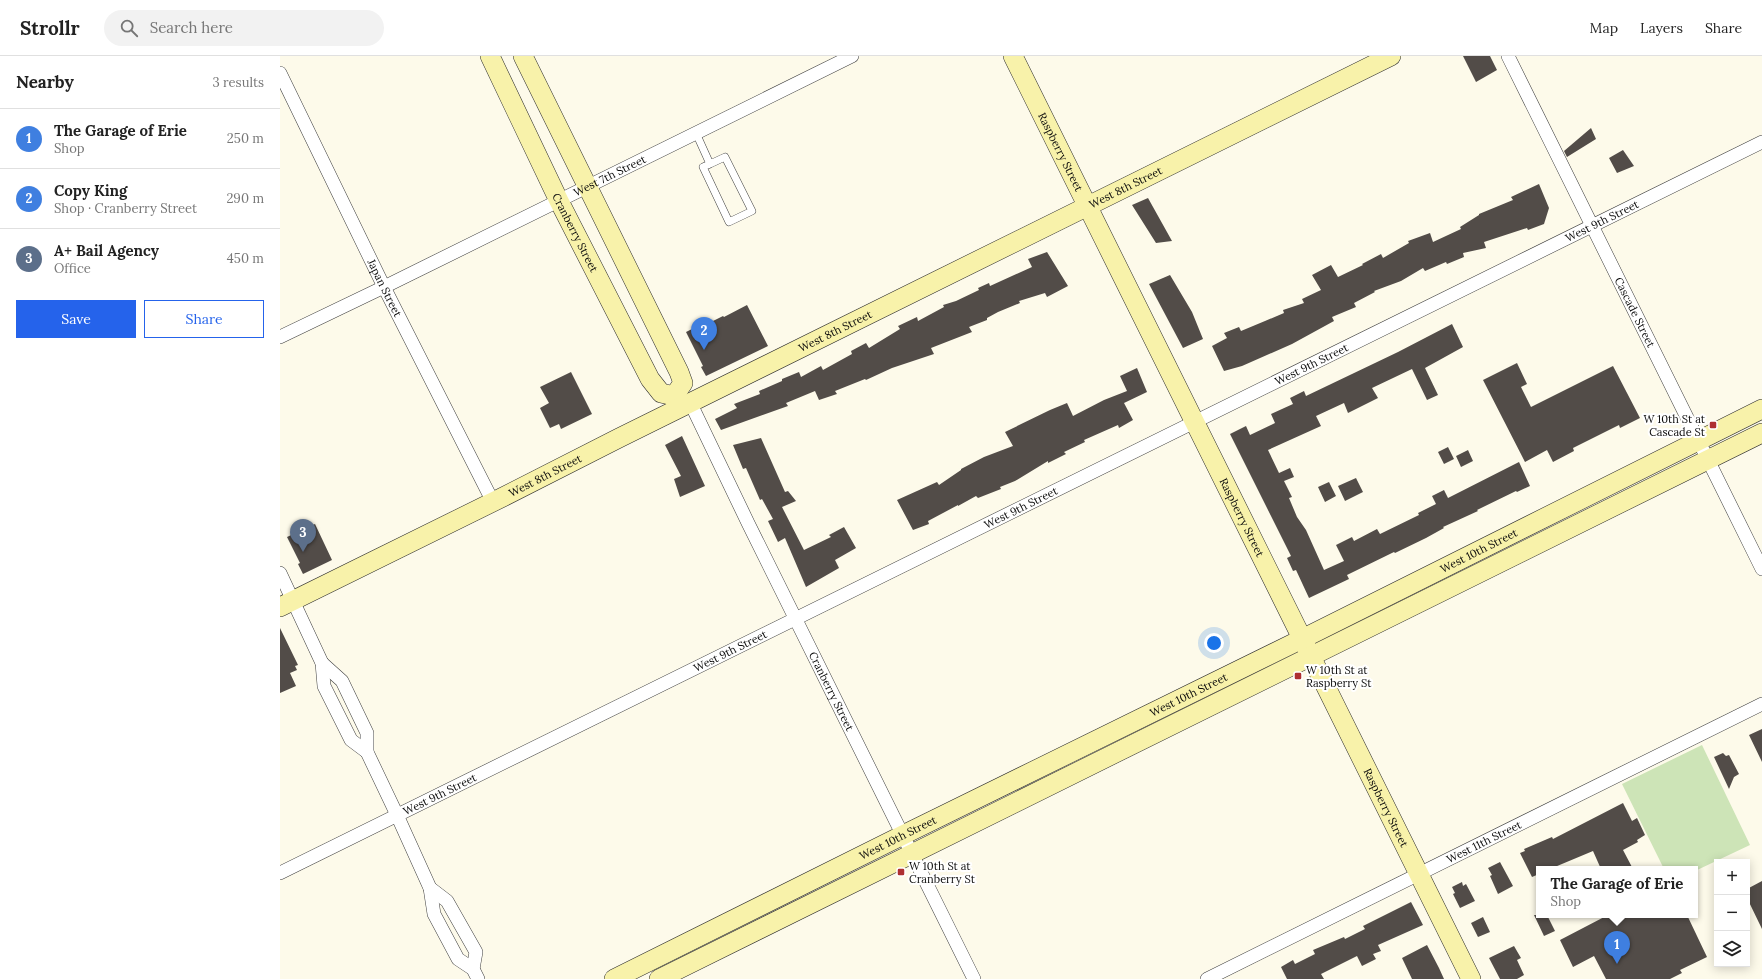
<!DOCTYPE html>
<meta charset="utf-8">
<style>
body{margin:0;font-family:Lora,serif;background:#f2f2f2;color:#222}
.controls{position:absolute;right:12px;bottom:12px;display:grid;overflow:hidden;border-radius:0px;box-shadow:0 2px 10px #0003}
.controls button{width:36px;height:36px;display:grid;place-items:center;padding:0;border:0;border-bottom:1px solid #e0e0e0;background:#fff;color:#222;font:20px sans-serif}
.you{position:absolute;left:934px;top:587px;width:14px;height:14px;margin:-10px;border:3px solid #fff;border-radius:50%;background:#1a73e8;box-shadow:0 0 0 6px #1a73e833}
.badge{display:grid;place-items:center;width:26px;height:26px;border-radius:50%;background:#2563eb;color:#fff;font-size:13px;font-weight:700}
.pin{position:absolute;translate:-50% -33px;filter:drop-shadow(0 1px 2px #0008)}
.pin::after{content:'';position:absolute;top:21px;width:14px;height:12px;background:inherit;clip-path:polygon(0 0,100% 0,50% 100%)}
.popup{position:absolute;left:1256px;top:810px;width:162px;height:52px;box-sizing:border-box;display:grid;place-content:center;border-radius:0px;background:#fff;filter:drop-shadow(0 1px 3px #0005);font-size:13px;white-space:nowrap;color:#767676}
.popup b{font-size:15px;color:#222}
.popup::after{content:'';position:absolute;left:50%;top:100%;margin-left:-8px;border:8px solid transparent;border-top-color:#fff}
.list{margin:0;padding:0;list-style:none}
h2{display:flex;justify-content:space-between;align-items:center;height:52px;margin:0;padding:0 16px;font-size:17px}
h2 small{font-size:13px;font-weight:400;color:#767676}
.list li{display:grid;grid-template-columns:26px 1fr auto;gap:12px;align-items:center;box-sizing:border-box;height:60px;padding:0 16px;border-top:1px solid #e0e0e0}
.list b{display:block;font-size:15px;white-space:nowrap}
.list p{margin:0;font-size:13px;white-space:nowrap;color:#767676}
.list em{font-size:13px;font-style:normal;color:#767676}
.actions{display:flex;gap:8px;padding:12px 16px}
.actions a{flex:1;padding:9px 0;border:1px solid #2563eb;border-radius:0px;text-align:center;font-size:14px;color:#2563eb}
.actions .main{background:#2563eb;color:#fff}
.icon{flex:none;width:22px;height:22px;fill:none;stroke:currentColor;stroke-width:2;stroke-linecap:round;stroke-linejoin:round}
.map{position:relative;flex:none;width:1482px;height:923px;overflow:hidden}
header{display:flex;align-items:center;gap:24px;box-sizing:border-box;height:56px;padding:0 20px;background:#fff;border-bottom:1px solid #e0e0e0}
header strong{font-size:19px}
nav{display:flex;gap:22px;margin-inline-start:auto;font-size:14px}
.search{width:280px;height:36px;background:#f2f2f2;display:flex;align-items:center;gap:10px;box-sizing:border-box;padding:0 14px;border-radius:22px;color:#767676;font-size:15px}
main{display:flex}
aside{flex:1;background:#fff}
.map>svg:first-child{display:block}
</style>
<header>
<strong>Strollr</strong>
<div class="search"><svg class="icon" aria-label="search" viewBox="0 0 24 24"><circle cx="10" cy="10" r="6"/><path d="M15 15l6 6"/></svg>Search here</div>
<nav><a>Map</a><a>Layers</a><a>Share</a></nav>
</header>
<main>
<aside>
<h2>Nearby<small>3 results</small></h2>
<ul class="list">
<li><span class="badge" style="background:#3f7fe0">1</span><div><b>The Garage of Erie</b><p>Shop</p></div><em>250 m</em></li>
<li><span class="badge" style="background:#3f7fe0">2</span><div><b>Copy King</b><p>Shop · Cranberry Street</p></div><em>290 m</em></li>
<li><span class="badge" style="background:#5c6f8a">3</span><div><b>A+ Bail Agency</b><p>Office</p></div><em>450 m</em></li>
</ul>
<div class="actions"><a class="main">Save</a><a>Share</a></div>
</aside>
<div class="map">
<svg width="1482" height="923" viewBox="0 0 1482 923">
<rect width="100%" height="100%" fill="#fdfaea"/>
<path fill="#cde4b7" d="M1422 689 1470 789 1415 815V813H1384L1342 728Z"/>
<path fill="#524c48" d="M1183 0H1210L1217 14 1196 26Z
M1311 72 1316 83 1287 101 1284 95Z
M1343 94 1354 110 1337 117 1329 102Z
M1259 128 1269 152 1264 168 1248 174 1247 172 1204 186 1206 192 1183 197 1184 201 1167 208 1166 206 1145 215 1143 212 1121 225 1094 235 1095 236 1074 247 1076 251 1052 261 1054 265 1012 288 962 310 944 315 932 290 947 282 944 277 959 271 961 275 985 265 1004 257 1003 254 1024 247 1022 243 1041 234 1032 219 1051 209 1058 221 1083 209 1082 208 1101 198 1103 202 1129 187 1128 185 1150 177 1153 186 1181 173 1180 171 1199 159V158L1233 144 1231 141Z
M868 142 892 185 876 187 852 149Z
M767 196 788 230 767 241 765 237 739 245 740 247 718 256 707 262V264L689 271 692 276 651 292 654 298 612 312 586 324 585 323 555 335 557 338 539 344 535 335 506 347 508 350 441 374 435 363 457 352 454 348 480 338 479 335 502 325V323L519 316 521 321 541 310 543 314 572 298 571 295 586 287 589 292 620 273 618 270 637 261 638 265 664 251 663 249 676 245 699 234 698 232 709 227 710 230 752 211 748 203Z
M890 219 912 256 923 283 903 292 869 228Z
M467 249 488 290 426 320 421 311 423 310 406 276 420 269 421 271 443 260 444 261Z
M1172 268 1183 291 1145 312 1158 339 1147 344 1132 313 1092 332 1098 342 1068 357 1064 347 1036 360 1041 370 988 394 999 417 1010 412 1014 421 1004 425 1012 441 1009 442 1017 461 1026 474 1044 514 1064 505 1056 489 1072 481 1074 485 1097 473 1100 478 1139 459 1138 457 1156 448 1152 440 1164 434 1168 442 1239 406 1250 430 1237 436 1236 435 1197 454 1198 455 1163 471 1164 472 1146 482 1115 497 1114 496 1067 519 1069 523 1029 542 1016 514 1013 515 1007 502 1011 500 950 378 966 370 970 379 995 367 991 358 1013 348 1010 342 1024 335 1026 340 1118 296Z
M1237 307 1247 328 1241 331 1251 351 1333 310 1360 362 1340 372 1339 369 1293 392 1294 395 1273 406 1267 394 1245 406 1203 324Z
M857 312 867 336 844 347 853 364 839 372 838 369 804 384 805 386 784 396 786 398 768 407V405L735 425 720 431 721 433 698 442 696 440 678 450V449L648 465 649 468 633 474 617 444 657 426 659 429 681 414V413L704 401 733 390 725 376 770 354 787 347 793 360 824 344 847 335 840 320Z
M291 316 312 358 281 373 279 368 270 372 260 352 269 347 260 331Z
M402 380 425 430 400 441 394 423 401 420 385 389Z
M481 382 505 436 508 435 516 445 502 451 524 494 551 481 549 479 564 471 576 492 555 504 559 512 526 531 505 482 498 486 488 465 493 463 482 443 480 444 466 412 463 413 453 389Z
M1168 391 1174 403 1164 408 1158 396Z
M1188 394 1193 405 1181 411 1176 400Z
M1076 422 1083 436 1065 445 1058 430Z
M1049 426 1056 440 1045 446 1038 431Z
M35 468 52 504 23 518 18 508 20 507 7 481Z
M0 572 18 609 15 610 17 614 10 617 16 630 0 637Z
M1482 673V706L1469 679Z
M1443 697 1446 700 1449 699 1459 718 1454 721 1449 733 1434 701Z
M1343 747 1352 765 1357 762 1365 779 1357 784 1358 786 1343 794 1353 813H1321L1313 795 1270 813H1259V818L1252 821 1240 797 1245 795 1244 793 1272 781 1273 783Z
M1220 806 1233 830 1218 838 1210 820 1212 819 1208 812Z
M1482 825V873L1467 842V833Z
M1182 826 1183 830 1186 828 1195 845 1180 852 1173 838 1175 837 1172 831Z
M1131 846 1143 869 1098 889 1101 895 1093 898 1096 903 1082 910 1077 900 1041 918 1044 923H1007L1001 911 1013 904 1015 908 1035 898 1033 894 1064 881 1065 883 1085 873 1083 870Z
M1254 859H1267L1275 875 1264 880Z
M1328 859H1407L1427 901 1400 914 1402 917 1390 923H1326L1314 900 1293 911 1280 884Z
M1203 861 1210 876 1198 881 1191 867Z
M1147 889 1159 912 1164 923H1132L1122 902Z
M1234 890 1241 902 1237 904 1244 919 1237 923H1220L1209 902Z"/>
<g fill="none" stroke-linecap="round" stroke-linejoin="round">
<defs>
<path id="lane" d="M416 77 430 108 445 101 472 155 449 166 423 111 430 108"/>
<g id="street">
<path id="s1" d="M1228 0 1482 513"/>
<path id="s2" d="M0 17 104 231 213 446"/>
<path id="s3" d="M0 281 104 231 572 0"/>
<path id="s4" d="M410 346 468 467 694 923"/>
<path d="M0 517 42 607 44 630 71 684 87 696"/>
<path d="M42 607 62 625 87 677V696L117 759 150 832 154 858 178 903 193 913 198 923"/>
<path id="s5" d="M0 817 1482 86"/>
<path d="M150 832 167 845 196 896 193 913"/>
<path id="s6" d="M927 923 1482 648"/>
</g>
<g id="secondary">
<path id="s7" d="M210 0 279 145 370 323 381 337 394 340 403 327 399 316 243 0"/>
<path id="s8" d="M733 0 1191 923"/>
<path id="s9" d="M0 551 223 441 339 382 1111 0"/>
<path id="s10" d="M334 923 623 779 1022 583 1482 353"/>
<path d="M379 923 1482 377"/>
</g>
</defs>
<use href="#lane" stroke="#3e3e3e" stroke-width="8"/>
<use href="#street" stroke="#3e3e3e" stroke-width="14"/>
<use href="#secondary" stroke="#2d2d2d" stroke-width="20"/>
<use href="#lane" stroke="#fff" stroke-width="7"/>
<use href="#street" stroke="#fff" stroke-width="13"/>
<use href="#secondary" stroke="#f8f2aa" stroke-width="19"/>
</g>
<g fill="#ae2f31" stroke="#fff" stroke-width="1.5">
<rect x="1429" y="365" width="8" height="8" rx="2"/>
<rect x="1014" y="616" width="8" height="8" rx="2"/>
<rect x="617" y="812" width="8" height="8" rx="2"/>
</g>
<g text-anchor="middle" stroke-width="4" stroke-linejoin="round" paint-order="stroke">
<g font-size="11" fill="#0b0b0b" stroke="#fff">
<text dy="4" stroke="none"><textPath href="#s8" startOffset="107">Raspberry Street</textPath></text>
<text dy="4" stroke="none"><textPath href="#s3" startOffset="367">West 7th Street</textPath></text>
<text dy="4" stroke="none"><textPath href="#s9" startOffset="944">West 8th Street</textPath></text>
<text dy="4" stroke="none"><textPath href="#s5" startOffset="1474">West 9th Street</textPath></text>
<text dy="4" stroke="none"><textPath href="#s7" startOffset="196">Cranberry Street</textPath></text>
<text dy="4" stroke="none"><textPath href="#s2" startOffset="239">Japan Street</textPath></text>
<text dy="4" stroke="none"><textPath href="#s1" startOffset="286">Cascade Street</textPath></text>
<text dy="4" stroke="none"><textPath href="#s9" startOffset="620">West 8th Street</textPath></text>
<text dy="4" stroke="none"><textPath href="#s5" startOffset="1150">West 9th Street</textPath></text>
<text dy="4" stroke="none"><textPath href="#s9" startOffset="296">West 8th Street</textPath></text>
<text dy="4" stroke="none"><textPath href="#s5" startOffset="826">West 9th Street</textPath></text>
<text dy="4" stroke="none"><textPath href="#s8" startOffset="515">Raspberry Street</textPath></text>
<text dy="4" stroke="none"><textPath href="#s10" startOffset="965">West 10th Street</textPath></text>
<text dy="4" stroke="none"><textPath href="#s5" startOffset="502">West 9th Street</textPath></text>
<text dy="4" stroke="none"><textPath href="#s4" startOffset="322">Cranberry Street</textPath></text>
<text dy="4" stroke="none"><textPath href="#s10" startOffset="641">West 10th Street</textPath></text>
<text dy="4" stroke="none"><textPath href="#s5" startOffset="178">West 9th Street</textPath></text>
<text dy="4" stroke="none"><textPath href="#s8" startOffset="839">Raspberry Street</textPath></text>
<text dy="4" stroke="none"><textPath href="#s10" startOffset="317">West 10th Street</textPath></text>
<text dy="4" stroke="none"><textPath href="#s6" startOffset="309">West 11th Street</textPath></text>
</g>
<g font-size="11" fill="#0b0b0b" stroke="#fff" text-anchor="start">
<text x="1425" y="367" text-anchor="end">W 10th St at<tspan x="1425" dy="13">Cascade St</tspan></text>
<text x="1026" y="618">W 10th St at<tspan x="1026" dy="13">Raspberry St</tspan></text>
<text x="629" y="814">W 10th St at<tspan x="629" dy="13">Cranberry St</tspan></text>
</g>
</g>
</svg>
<div class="controls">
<button>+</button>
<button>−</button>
<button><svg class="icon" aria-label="layers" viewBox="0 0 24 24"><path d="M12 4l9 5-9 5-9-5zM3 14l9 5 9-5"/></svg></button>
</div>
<div class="you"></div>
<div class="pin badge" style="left:1337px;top:908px;background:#3f7fe0">1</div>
<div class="popup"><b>The Garage of Erie</b>Shop</div>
<div class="pin badge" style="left:424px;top:294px;background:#3f7fe0">2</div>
<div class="pin badge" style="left:23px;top:496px;background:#5c6f8a">3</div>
</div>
</main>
